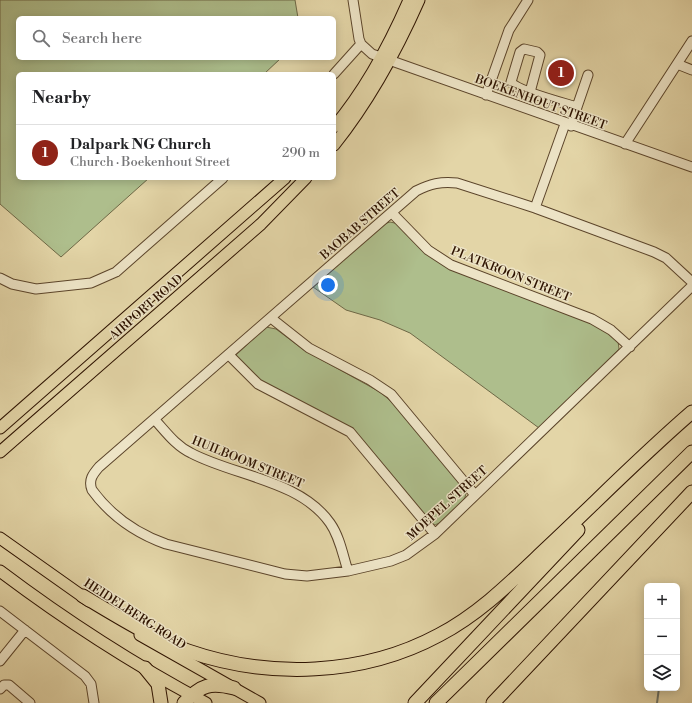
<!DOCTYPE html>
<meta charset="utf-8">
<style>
body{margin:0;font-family:"Libre Bodoni",serif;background:#f2f2f2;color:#202124}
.controls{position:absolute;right:12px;bottom:12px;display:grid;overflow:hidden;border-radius:6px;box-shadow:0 2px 10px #0003}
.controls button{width:36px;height:36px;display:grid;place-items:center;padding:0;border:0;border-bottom:1px solid #e0e0e0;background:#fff;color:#202124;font:20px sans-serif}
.you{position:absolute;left:328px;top:285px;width:14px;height:14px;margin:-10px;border:3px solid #fff;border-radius:50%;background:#1a73e8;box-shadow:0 0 0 6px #1a73e833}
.badge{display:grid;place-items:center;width:26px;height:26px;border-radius:50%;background:#8f2418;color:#fff;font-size:13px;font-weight:700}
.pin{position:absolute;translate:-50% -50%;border:2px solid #fff;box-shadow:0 1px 4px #0006}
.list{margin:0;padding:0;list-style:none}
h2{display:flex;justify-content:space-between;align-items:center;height:52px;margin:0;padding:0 16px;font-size:17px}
h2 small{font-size:13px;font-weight:400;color:#757577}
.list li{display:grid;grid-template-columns:26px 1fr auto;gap:12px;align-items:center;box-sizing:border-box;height:56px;padding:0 16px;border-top:1px solid #e0e0e0}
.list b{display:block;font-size:15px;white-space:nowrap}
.list p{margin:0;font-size:13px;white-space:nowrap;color:#757577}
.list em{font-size:13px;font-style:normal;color:#757577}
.icon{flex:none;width:22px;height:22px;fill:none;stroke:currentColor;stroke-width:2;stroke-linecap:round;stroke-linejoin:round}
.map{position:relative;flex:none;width:692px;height:703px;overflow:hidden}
.search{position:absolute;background:#fff;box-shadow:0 2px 10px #0003;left:16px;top:16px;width:320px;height:44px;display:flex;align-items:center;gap:10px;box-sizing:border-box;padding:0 14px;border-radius:6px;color:#757577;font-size:15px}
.panel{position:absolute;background:#fff;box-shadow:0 2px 10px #0003;left:16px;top:72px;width:320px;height:108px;border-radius:6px}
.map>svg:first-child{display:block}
</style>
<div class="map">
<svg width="692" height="703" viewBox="0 0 692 703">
<rect width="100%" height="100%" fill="#e3d5a7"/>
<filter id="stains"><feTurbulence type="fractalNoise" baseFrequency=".005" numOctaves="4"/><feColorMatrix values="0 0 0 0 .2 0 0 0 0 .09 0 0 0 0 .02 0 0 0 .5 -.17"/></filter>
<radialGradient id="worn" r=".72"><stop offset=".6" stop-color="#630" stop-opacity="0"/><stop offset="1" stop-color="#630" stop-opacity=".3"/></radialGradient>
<path fill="#aebe8c" stroke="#6e6846" d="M0 0H295L298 18H18V58H281L264 74H18V178H149L61 257 0 204Z
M390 222 399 224 419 247 445 266 592 322 606 330 618 341 619 349 539 428 410 333 380 320 346 310 313 287 384 224Z
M266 327 276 329 304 350 380 392 394 404 462 486 466 493C466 503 441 527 431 525L359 437 265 386 236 359V355Z"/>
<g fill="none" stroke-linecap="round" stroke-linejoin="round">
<path stroke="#6d756a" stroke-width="2" d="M657 703 659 688"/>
<defs>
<path id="minor" d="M353 0 359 39 361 44 372 54 692 167
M677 64 692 70
M334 74 361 44
M530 92 540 55 537 52 524 49 520 52 511 82C517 91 564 103 577 107L571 126
M486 95 509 30 528 0
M577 107 588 75
M625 144 692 41
M535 208 565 124
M392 213 428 250 451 265 592 319 611 330 630 347
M0 278 12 284 36 289 91 283 116 272 223 178
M692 282 666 258 654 252 535 208 457 183C441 181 430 184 416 191L99 467C93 474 88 480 92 490 111 516 135 533 166 544L285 574 307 576 348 571 391 561 406 555 435 534 692 286
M271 318 309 348 370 380 391 394 475 495
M229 355 258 384 350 432 435 534
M155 420C166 432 176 446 191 453 234 476 300 480 330 523 340 537 343 556 348 571
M0 611 85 676 91 684 94 703
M0 661 25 630
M0 689 4 685H9L30 703"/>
<path id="major" d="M334 127C366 89 389 46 409 0
M334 145C369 101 396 52 419 0
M0 428 285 178
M0 452 261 224 306 178
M0 538 89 601
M0 571C65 620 135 665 206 703
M140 635 260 703"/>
<path id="highway" d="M83 596C117 616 151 638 188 651 269 679 363 676 439 635 481 613 514 579 548 547 596 502 642 455 692 412
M145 668 158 684 161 703
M184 703C201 685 210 682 234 688
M415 703 578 530
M436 703 692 452
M493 703 692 492"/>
</defs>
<use href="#minor" stroke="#5b442a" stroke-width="11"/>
<use href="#major" stroke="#2e1300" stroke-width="13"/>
<use href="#highway" stroke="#2e1300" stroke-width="15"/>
<use href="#minor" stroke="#ede4c6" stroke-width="9"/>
<use href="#major" stroke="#e3d5a7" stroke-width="11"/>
<use href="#highway" stroke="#e3d5a7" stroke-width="13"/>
</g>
<g text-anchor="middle" stroke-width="3" stroke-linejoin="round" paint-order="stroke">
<g font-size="12" fill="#2e1300" stroke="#ede4c6">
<text transform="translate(541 102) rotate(20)" y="4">BOEKENHOUT STREET</text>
<text transform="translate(360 224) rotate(-41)" y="4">BAOBAB STREET</text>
<text transform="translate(511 274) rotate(22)" y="4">PLATKROON STREET</text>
<text transform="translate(146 307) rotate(-41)" y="4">AIRPORT ROAD</text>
<text transform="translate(248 462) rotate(22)" y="4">HUILBOOM STREET</text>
<text transform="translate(447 503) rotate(-42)" y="4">MOEPEL STREET</text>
<text transform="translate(135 614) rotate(33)" y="4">HEIDELBERG ROAD</text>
</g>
</g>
<rect width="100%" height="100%" filter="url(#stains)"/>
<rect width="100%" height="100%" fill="url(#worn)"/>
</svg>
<div class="controls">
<button>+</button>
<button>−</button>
<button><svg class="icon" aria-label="layers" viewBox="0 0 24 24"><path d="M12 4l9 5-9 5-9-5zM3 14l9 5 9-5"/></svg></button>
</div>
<div class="you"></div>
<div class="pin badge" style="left:561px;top:73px">1</div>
<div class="search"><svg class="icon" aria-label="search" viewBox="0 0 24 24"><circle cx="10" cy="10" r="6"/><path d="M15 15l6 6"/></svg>Search here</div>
<section class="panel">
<h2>Nearby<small></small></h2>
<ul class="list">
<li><span class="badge">1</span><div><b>Dalpark NG Church</b><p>Church · Boekenhout Street</p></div><em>290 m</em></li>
</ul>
</section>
</div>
